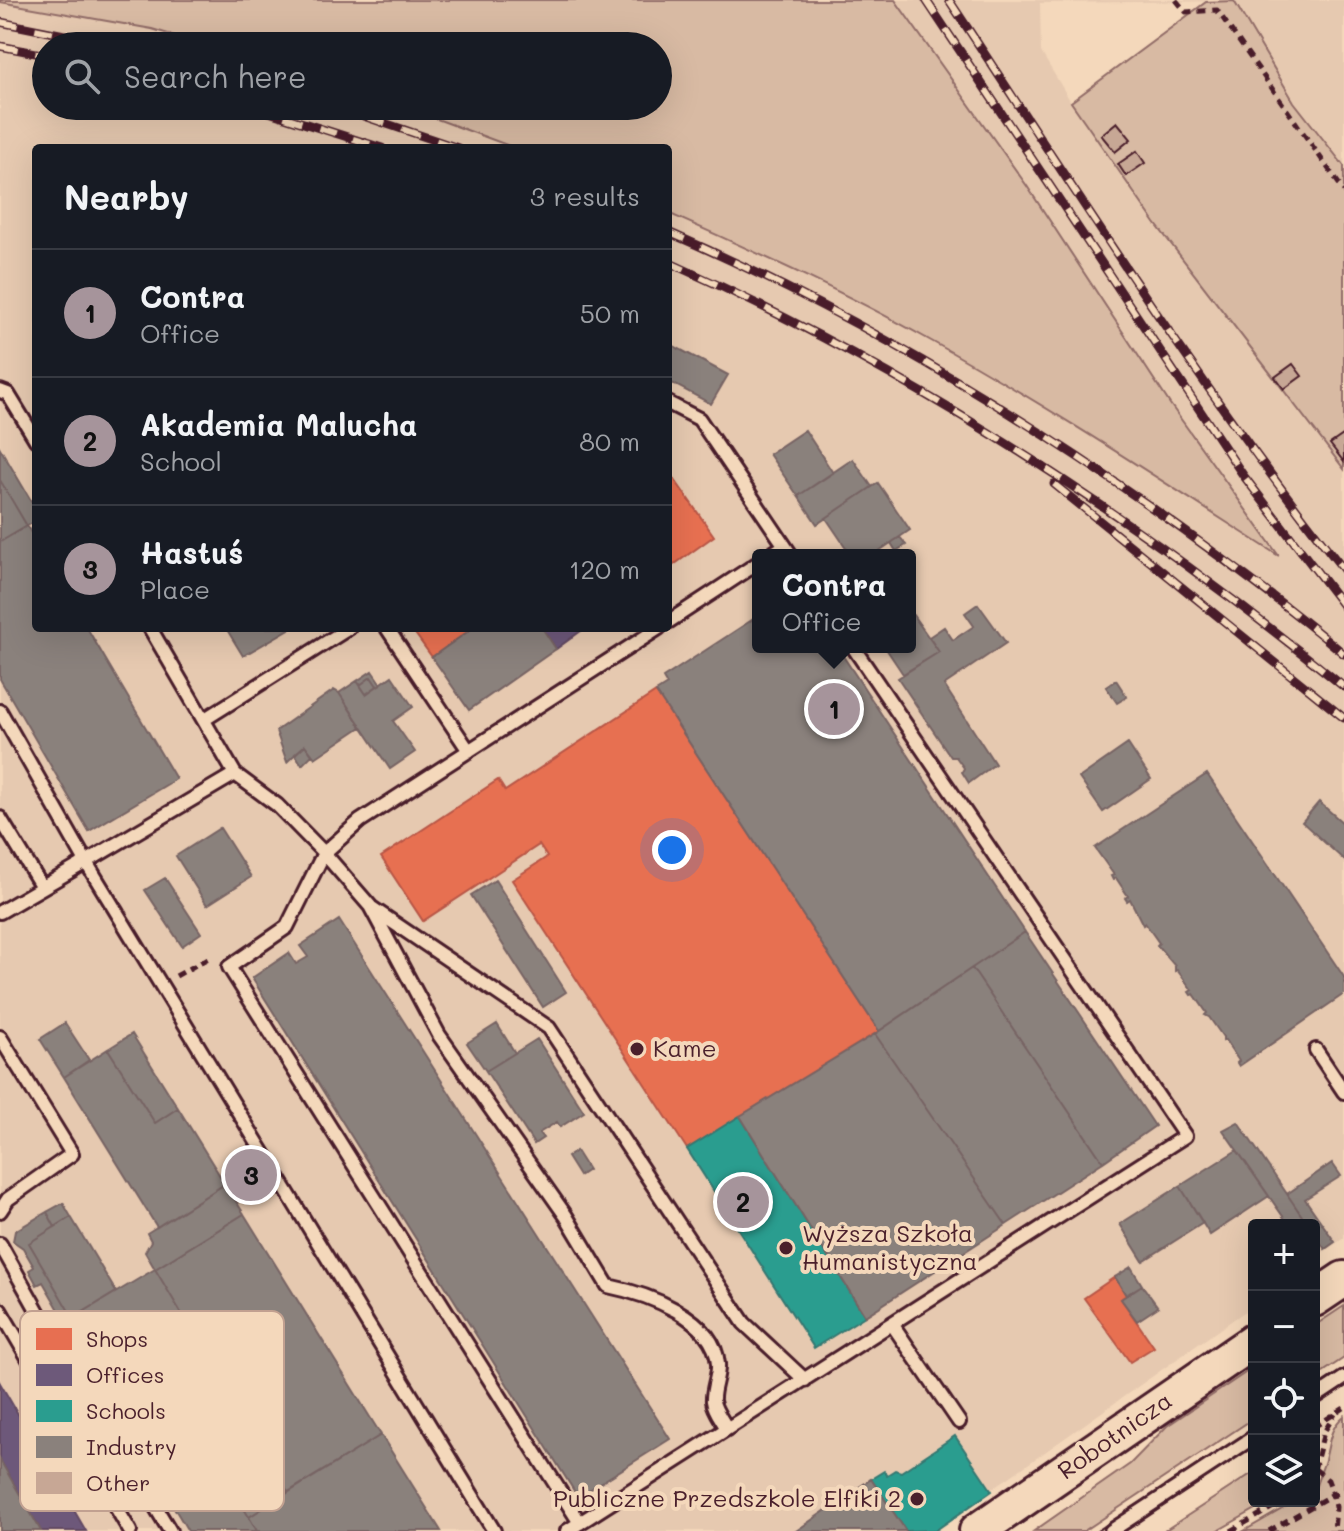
<!DOCTYPE html>
<meta charset="utf-8">
<style>
body{margin:0;font-family:Mali,sans-serif;background:#242831;color:#f1f3f6}
.controls{position:absolute;right:24px;bottom:24px;display:grid;overflow:hidden;border-radius:8px;box-shadow:0 8px 32px #0002}
.controls button{width:72px;height:72px;display:grid;place-items:center;padding:0;border:0;border-bottom:2px solid #363941;background:#171b24;color:#f1f3f6;font:40px sans-serif}
.you{position:absolute;left:672px;top:850px;width:28px;height:28px;margin:-20px;border:6px solid #fff;border-radius:50%;background:#1a73e8;box-shadow:0 0 0 12px #1a73e833}
.badge{display:grid;place-items:center;width:52px;height:52px;border-radius:50%;background:#a6949b;color:#111;font-size:26px;font-weight:700}
.pin{position:absolute;translate:-50% -50%;border:4px solid #fff;box-shadow:0 2px 8px #0006}
.popup{position:absolute;left:752px;top:549px;width:164px;height:104px;box-sizing:border-box;display:grid;place-content:center;border-radius:8px;background:#171b24;filter:drop-shadow(0 2px 6px #0005);font-size:26px;white-space:nowrap;color:#9ea1a6}
.popup b{font-size:30px;color:#f1f3f6}
.popup::after{content:'';position:absolute;left:50%;top:100%;margin-left:-16px;border:16px solid transparent;border-top-color:#171b24}
.list{margin:0;padding:0;list-style:none}
h2{display:flex;justify-content:space-between;align-items:center;height:104px;margin:0;padding:0 32px;font-size:34px}
h2 small{font-size:26px;font-weight:400;color:#9ea1a6}
.list li{display:grid;grid-template-columns:52px 1fr auto;gap:24px;align-items:center;box-sizing:border-box;height:128px;padding:0 32px;border-top:2px solid #363941}
.list b{display:block;font-size:30px;white-space:nowrap}
.list p{margin:0;font-size:26px;white-space:nowrap;color:#9ea1a6}
.list em{font-size:26px;font-style:normal;color:#9ea1a6}
.icon{flex:none;width:44px;height:44px;fill:none;stroke:currentColor;stroke-width:2;stroke-linecap:round;stroke-linejoin:round}
.map{position:relative;flex:none;width:1344px;height:1531px;overflow:hidden}
.search{position:absolute;background:#171b24;box-shadow:0 8px 32px #0002;left:32px;top:32px;width:640px;height:88px;display:flex;align-items:center;gap:20px;box-sizing:border-box;padding:0 28px;border-radius:44px;color:#9ea1a6;font-size:30px}
.panel{position:absolute;background:#171b24;box-shadow:0 8px 32px #0002;left:32px;top:144px;width:640px;height:488px;border-radius:8px}
.map>svg:first-child{display:block}
</style>
<div class="map">
<svg width="1344" height="1531" viewBox="0 0 1344 1531">
<rect width="100%" height="100%" fill="#f4d8bb"/>
<filter id="ink" filterUnits="userSpaceOnUse"><feTurbulence type="fractalNoise" baseFrequency=".0125" numOctaves="2"/><feDisplacementMap in="SourceGraphic" scale="16" xChannelSelector="R" yChannelSelector="G"/><feConvolveMatrix kernelMatrix="1 2 1 2 8 2 1 2 1" color-interpolation-filters="sRGB"/></filter>
<g filter="url(#ink)">
<path fill="#e6c9b0" fill-rule="evenodd" d="M0 0 152 29 208 46H46V106H402L515 148H36V628H668V213L751 250 844 5 591 0H1344V166L1294 102 1234 1 1040 3 1041 52 1071 102 1155 223 1344 469V1238L1314 1258V1225H1254V1305L1008 1478 927 1531H0ZM758 555H910V647H758Z"/>
<path fill="#d8baa3" stroke="#916c67" stroke-width="2" d="M0 0H895L1027 186 1170 404 1279 556C1162 481 1047 405 926 338 843 291 755 252 668 213V148H515L402 106H658V46H208L152 29 0 2Z
M1234 1 1294 102 1344 166V469L1155 223 1071 102 1206 2Z
M1344 1306V1358L1314 1378V1326Z
M1254 1367V1418L1084 1531H1034L1130 1464 1167 1426Z
M1344 1416V1531H1244L1296 1501H1314C1314 1486 1319 1478 1324 1463 1330 1445 1328 1429 1344 1416Z
M1254 1472V1501H1270L1217 1531H1164Z"/>
<path fill="#e76f51" stroke="#b85746" stroke-width="2" d="M668 470 714 536 668 569Z
M411 628H473L432 657Z
M656 692 879 1031 687 1149 512 880 547 857 539 845 423 921 381 857 498 780 505 791Z
M1115 1277 1126 1295 1121 1299 1154 1347 1130 1362 1084 1298Z"/>
<path fill="#6d597a" stroke="#624862" stroke-width="2" d="M542 628H585L556 649Z
M0 1383 86 1531H41L0 1460Z"/>
<path fill="#2a9d8f" stroke="#347771" stroke-width="2" d="M740 1116 865 1316 814 1348 687 1149Z
M955 1436 992 1491 936 1530 906 1531 871 1479 884 1471 887 1475 895 1470 901 1472Z"/>
<path fill="#8a817c" stroke="#776464" stroke-width="2" d="M668 343 728 375 711 404 668 381Z
M805 430 833 473 798 496 769 454Z
M0 448 36 509V521L27 526 0 480Z
M853 459 872 487 817 524 798 496Z
M0 480 27 526 0 542Z
M878 483 910 530 873 555H851L826 518Z
M27 526 36 541V628H87L176 779 89 831 0 679V542Z
M900 537 906 545 896 551 891 543Z
M978 604 1006 643 944 685 995 764 969 783 962 772 964 768 956 757H951L898 678 939 652 929 637 944 627 953 640 974 626 965 613Z
M910 611 939 652 903 674 885 647H910Z
M758 616V647H837L1025 932 879 1031 656 692 667 685 663 678Z
M226 628H291L243 656Z
M473 628H542L556 649 469 710 432 657Z
M372 671 381 684 377 686 371 677 360 685 357 681Z
M392 676 413 707 393 721 415 752 390 769 339 693 357 681 366 694Z
M371 677 377 686 366 694 360 685Z
M1116 680 1127 697 1117 703 1106 687Z
M334 690 339 693 361 727 315 758 305 745 287 762 276 731Z
M1128 744 1151 779 1103 812 1079 778Z
M305 745 312 755 302 765 295 754Z
M1207 774 1344 977V994L1239 1066 1237 1063 1239 1061 1225 1040 1223 1041V1037L1209 1017 1205 1015 1207 1013 1194 994 1191 995 1189 992 1192 990 1177 970 1175 971V966L1157 945 1159 943 1145 923 1143 925 1130 899 1127 901 1125 898 1128 896 1116 878 1113 880 1111 876 1114 875 1095 848Z
M1319 802 1344 824V860L1302 822Z
M220 828 251 877 207 905 176 856Z
M165 878 201 933 182 946 145 890Z
M495 880 566 992 543 1007 471 895Z
M339 920 670 1439 578 1497 252 978 289 953 296 964 308 957 300 946Z
M1025 932 1155 1126 1103 1162 972 968Z
M972 968 1103 1162 1006 1225 875 1034Z
M65 1023 89 1060 64 1077 40 1039Z
M497 1024 515 1053 486 1071 467 1043Z
M132 1034 178 1108 155 1123 108 1049Z
M875 1034 1006 1225 865 1316 740 1116Z
M537 1039 584 1112 560 1127 557 1122 539 1133 543 1138 534 1144 486 1071Z
M108 1049 155 1123 178 1108 225 1184 157 1227 64 1077Z
M1238 1122 1287 1194 1308 1225H1289L1223 1130Z
M1237 1150 1269 1196 1210 1235 1180 1186Z
M576 1151 588 1170 579 1176 567 1157Z
M1332 1163 1341 1176 1305 1199 1335 1242 1325 1249 1314 1234V1225H1308L1287 1194Z
M225 1184 244 1214 155 1269 145 1252 151 1241 147 1233Z
M1180 1186 1203 1223 1143 1261 1120 1224Z
M63 1203 71 1217 55 1227 47 1212Z
M47 1212 55 1227 29 1243 73 1318 65 1324 59 1319 58 1308 43 1282 37 1285 29 1270 34 1267 23 1248 13 1241 15 1231Z
M244 1214 381 1435 288 1492 155 1269Z
M71 1217 116 1292 73 1318 29 1243Z
M1131 1267 1142 1285 1126 1295 1115 1277Z
M155 1269 288 1492 249 1517 156 1361 105 1391 65 1323Z
M1142 1285 1158 1307 1137 1321 1121 1299Z
M156 1361 249 1517 257 1531H188L105 1391Z
M381 1435 441 1531H257L249 1517Z
M0 1460 41 1531H0Z
M871 1479 906 1531H796Z"/>
<path fill="#c7a795" stroke="#4a1f2b" stroke-width="2" d="M1117 122 1131 139 1115 152 1101 135Z
M1137 151 1145 163 1126 176 1118 164Z
M1293 364 1302 376 1284 389 1275 377Z
M1343 435 1344 437V462L1330 444Z"/>
<g fill="none" stroke-linecap="round" stroke-linejoin="round">
<defs>
<path id="lane" d="M0 391 8 394 36 440
M668 403 699 419 791 555
M770 555 784 546
M668 622 758 563
M150 628 235 774 277 805 324 853 370 906 439 1035 566 1216 608 1286C647 1294 714 1317 718 1364 719 1376 712 1389 713 1401 714 1410 723 1421 727 1429
M387 628 469 751
M0 711 86 862 0 912
M205 719 349 628
M235 774 86 862 494 1531
M0 818 42 887
M372 908 549 1028 744 1323 805 1380
M0 1037 72 1154 8 1199 0 1211
M1316 1050 1344 1092
M0 1244 50 1333 170 1531
M0 1310 130 1531
M892 1324 959 1422
M1314 1398 1344 1378
M580 1523 229 967 287 927 324 853 360 821 659 628
M567 1531 1185 1136 853 647
M1111 1531 1254 1437"/>
<path id="secondary" d="M1314 1299 1344 1279
M977 1531 1254 1341"/>
</defs>
<use href="#lane" stroke="#4a1f2b" stroke-width="18"/>
<use href="#secondary" stroke="#4a1f2b" stroke-width="40"/>
<path stroke="#4a1f2b" stroke-width="5" stroke-dasharray="8 6" stroke-linecap="butt" d="M1176 0 1186 12 1217 10 1344 191
M176 976 212 956
M229 1189 240 1181 257 1178
M1314 1427 1344 1408
M1315 1469 1328 1480 1333 1494 1344 1493
M1314 1470 1324 1432 1335 1414
M1231 1531 1284 1501
M1269 1531 1333 1494 1336 1507 1334 1531"/>
<use href="#lane" stroke="#f4d8bb" stroke-width="12"/>
<use href="#secondary" stroke="#f4d8bb" stroke-width="34"/>
<path stroke="#4a1f2b" stroke-width="2" d="M1314 1389 1344 1369
M1314 1407 1344 1387
M1097 1531 1254 1428
M1125 1531 1254 1446"/>
<defs>
<path id="rail" d="M926 0 1243 475 1344 607
M949 0C1077 193 1200 389 1344 570
M0 22 119 46
M0 46 46 55
M250 106 382 148
M334 106 458 148
M668 232C838 306 1000 401 1151 507 1217 554 1283 602 1344 654
M668 262C912 371 1137 518 1344 687
M1054 484 1344 718"/>
</defs>
<use href="#rail" stroke="#4a1f2b" stroke-width="9"/>
<use href="#rail" stroke="#f4d8bb" stroke-width="6" stroke-dasharray="18" stroke-linecap="butt"/>
</g>
</g>
<g fill="#4a1f2b" stroke="#f4d8bb" stroke-width="3">
<circle cx="637" cy="1049" r="8"/>
<circle cx="786" cy="1248" r="8"/>
<circle cx="917" cy="1499" r="8"/>
</g>
<g text-anchor="middle" stroke-width="8" stroke-linejoin="round" paint-order="stroke">
<g font-size="24" fill="#4a1f2b" stroke="#f4d8bb" text-anchor="start">
<text x="653" y="1057">Kame</text>
<text x="802" y="1242">Wyższa Szkoła<tspan x="802" dy="28">Humanistyczna</tspan></text>
<text x="901" y="1507" text-anchor="end">Publiczne Przedszkole Elfiki 2</text>
</g>
<g font-size="24" fill="#4a1f2b" stroke="#f4d8bb">
<text transform="translate(1115 1436) rotate(-35)" y="8">Robotnicza</text>
</g>
</g>
<rect x="20" y="1311" width="264" height="200" rx="12" fill="#f4d8bb" stroke="#c1a090" stroke-width="2"/>
<rect x="36" y="1328" width="36" height="22" fill="#e76f51"/>
<rect x="36" y="1364" width="36" height="22" fill="#6d597a"/>
<rect x="36" y="1400" width="36" height="22" fill="#2a9d8f"/>
<rect x="36" y="1436" width="36" height="22" fill="#8a817c"/>
<rect x="36" y="1472" width="36" height="22" fill="#c7a795"/>
<g font-size="22" fill="#4a1f2b">
<text x="86" y="1347">Shops</text>
<text x="86" y="1383">Offices</text>
<text x="86" y="1419">Schools</text>
<text x="86" y="1455">Industry</text>
<text x="86" y="1491">Other</text>
</g>
</svg>
<div class="controls">
<button>+</button>
<button>−</button>
<button><svg class="icon" aria-label="locate" viewBox="0 0 24 24"><circle cx="12" cy="12" r="6"/><path d="M12 2v4M12 18v4M2 12h4M18 12h4"/></svg></button>
<button><svg class="icon" aria-label="layers" viewBox="0 0 24 24"><path d="M12 4l9 5-9 5-9-5zM3 14l9 5 9-5"/></svg></button>
</div>
<div class="you"></div>
<div class="pin badge" style="left:834px;top:709px">1</div>
<div class="popup"><b>Contra</b>Office</div>
<div class="pin badge" style="left:743px;top:1202px">2</div>
<div class="pin badge" style="left:251px;top:1175px">3</div>
<div class="search"><svg class="icon" aria-label="search" viewBox="0 0 24 24"><circle cx="10" cy="10" r="6"/><path d="M15 15l6 6"/></svg>Search here</div>
<section class="panel">
<h2>Nearby<small>3 results</small></h2>
<ul class="list">
<li><span class="badge">1</span><div><b>Contra</b><p>Office</p></div><em>50 m</em></li>
<li><span class="badge">2</span><div><b>Akademia Malucha</b><p>School</p></div><em>80 m</em></li>
<li><span class="badge">3</span><div><b>Hastuś</b><p>Place</p></div><em>120 m</em></li>
</ul>
</section>
</div>
